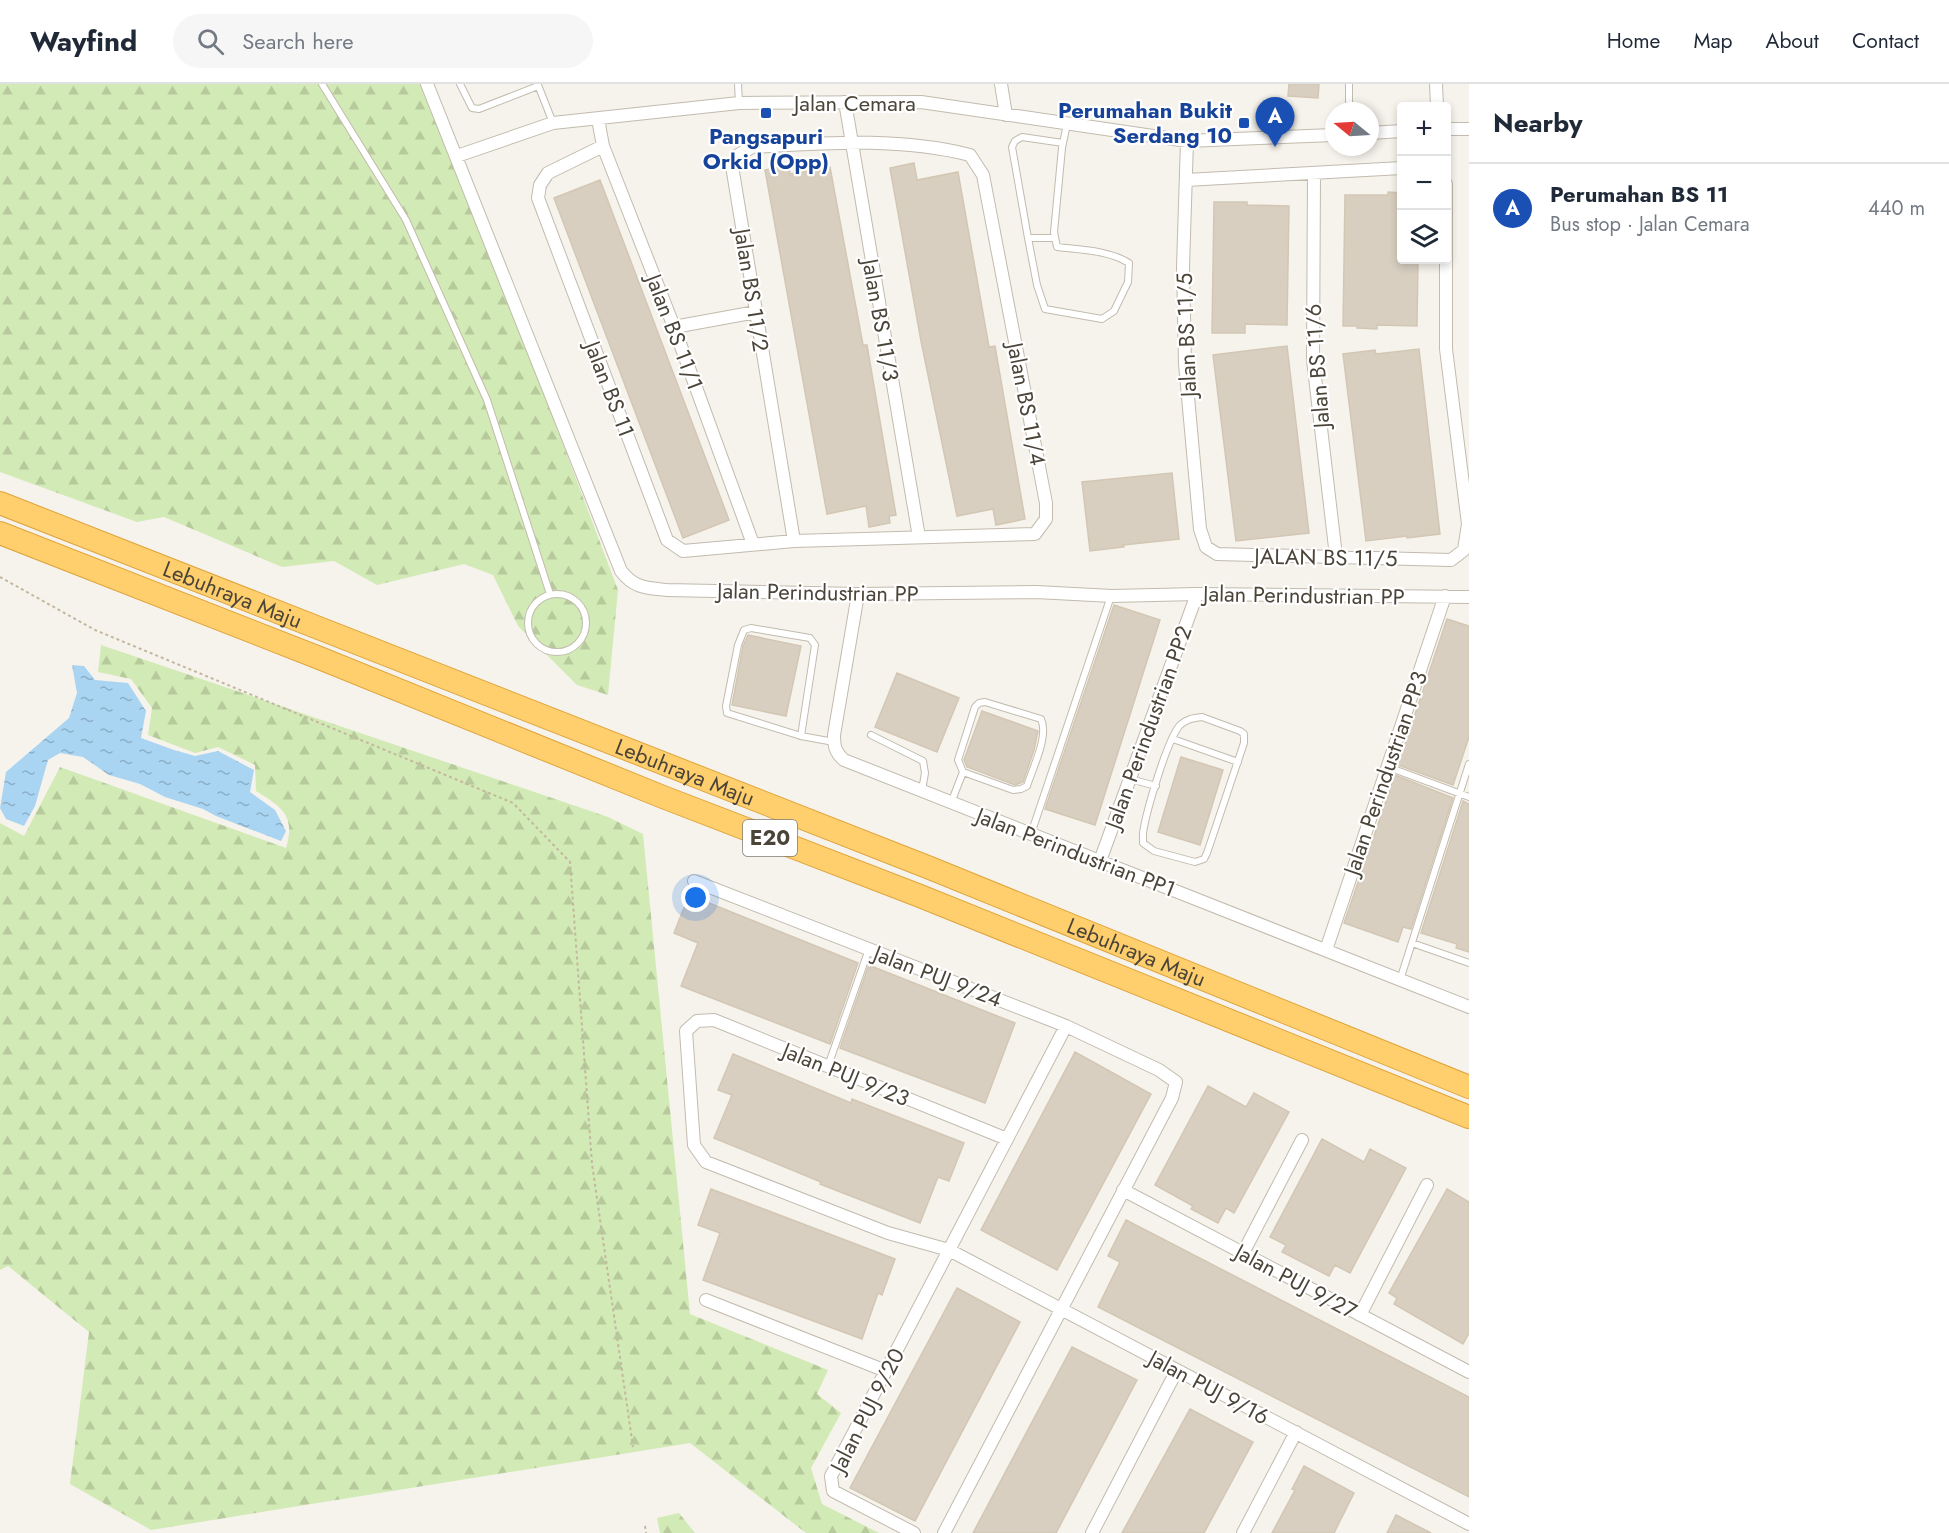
<!DOCTYPE html>
<meta charset="utf-8">
<style>
body{margin:0;font-family:Jost,sans-serif;background:#f6f6f7;color:#1f2937}
.controls{position:absolute;right:18px;top:18px;display:grid;overflow:hidden;border-radius:6px;box-shadow:0 3px 9px #0003}
.controls button{width:54px;height:54px;display:grid;place-items:center;padding:0;border:0;border-bottom:2px solid #e0e1e3;background:#fff;color:#1f2937;font:30px sans-serif}
.compass{position:absolute;left:1325px;top:18px;width:54px;height:54px;border-radius:50%;background:#fff;box-shadow:0 3px 9px #0003;rotate:288deg}
.you{position:absolute;left:696px;top:814px;width:21px;height:21px;margin:-15px;border:4px solid #fff;border-radius:50%;background:#1a73e8;box-shadow:0 0 0 9px #1a73e833}
.badge{display:grid;place-items:center;width:39px;height:39px;border-radius:50%;background:#fc3f1d;color:#fff;font-size:20px;font-weight:700}
.pin{position:absolute;translate:-50% -50px;filter:drop-shadow(0 2px 3px #0008)}
.pin::after{content:'';position:absolute;top:32px;width:21px;height:18px;background:inherit;clip-path:polygon(0 0,100% 0,50% 100%)}
.list{margin:0;padding:0;list-style:none}
h2{display:flex;justify-content:space-between;align-items:center;height:78px;margin:0;padding:0 24px;font-size:26px}
h2 small{font-size:20px;font-weight:400;color:#747a83}
.list li{display:grid;grid-template-columns:39px 1fr auto;gap:18px;align-items:center;box-sizing:border-box;height:90px;padding:0 24px;border-top:2px solid #e0e1e3}
.list b{display:block;font-size:22px;white-space:nowrap}
.list p{margin:0;font-size:20px;white-space:nowrap;color:#747a83}
.list em{font-size:20px;font-style:normal;color:#747a83}
.icon{flex:none;width:33px;height:33px;fill:none;stroke:currentColor;stroke-width:2;stroke-linecap:round;stroke-linejoin:round}
.map{position:relative;flex:none;width:1469px;height:1449px;overflow:hidden}
header{display:flex;align-items:center;gap:36px;box-sizing:border-box;height:84px;padding:0 30px;background:#fff;border-bottom:2px solid #e0e1e3}
header strong{font-size:28px}
nav{display:flex;gap:33px;margin-inline-start:auto;font-size:21px}
.search{width:420px;height:54px;background:#f6f6f7;display:flex;align-items:center;gap:15px;box-sizing:border-box;padding:0 21px;border-radius:33px;color:#747a83;font-size:22px}
main{display:flex}
aside{flex:1;background:#fff}
.map>svg:first-child{display:block}
</style>
<header>
<strong>Wayfind</strong>
<div class="search"><svg class="icon" aria-label="search" viewBox="0 0 24 24"><circle cx="10" cy="10" r="6"/><path d="M15 15l6 6"/></svg>Search here</div>
<nav><a>Home</a><a>Map</a><a>About</a><a>Contact</a></nav>
</header>
<main>
<div class="map">
<svg width="1469" height="1449" viewBox="0 0 1469 1449">
<defs>
<pattern id="forest-firs" width="22" height="20" patternUnits="userSpaceOnUse" patternTransform="scale(1.5)"><rect width="22" height="20" fill="#d2eab5"/><path d="M5 1l3.5 6h-7zM16 11l3.5 6h-7z" fill="#b6ca9c"/></pattern>
<pattern id="water-ripples" width="26" height="14" patternUnits="userSpaceOnUse" patternTransform="scale(1.5)"><rect width="26" height="14" fill="#a9d4f2"/><path d="M2 4q2-2 4 0t4 0M15 11q2-2 4 0t4 0" fill="none" stroke="#8caec5"/></pattern>
</defs>
<rect width="100%" height="100%" fill="#f6f3ec"/>
<path fill="url(#forest-firs)" d="M0 0H427L618 506 608 611 577 601 518 542 493 491 464 480 377 501 334 477 282 483 164 433 137 438 0 388Z
M101 561 608 733 643 750 690 1230 828 1286 817 1310 841 1329 811 1384 822 1420 879 1449H806L690 1359 151 1446 70 1400 89 1248 8 1182 0 1186V739L24 752 60 683 286 764C296 732 282 723 256 707L255 681 218 663 195 669 148 651 152 624 131 595 98 588Z
M679 1429 695 1449H660L657 1434Z"/>
<path fill="url(#water-ripples)" d="M72 581 84 582 95 596 128 599 146 627 141 654 174 666 195 672 218 667 254 686 250 708 275 726 286 747 281 757 216 732 203 725 165 713 140 700 109 691 83 673 60 669 48 676 35 722 24 742 6 735 0 724 6 688 69 634 77 609Z"/>
<path fill="#d8cfc1" stroke="#d3c7b4" stroke-width="1.5" d="M1289 0H1319L1318 14 1288 12Z
M914 79 917 96 958 88 989 263 995 262 1025 435 996 441 993 425 957 432 921 257 890 84Z
M789 81 790 90 830 83 863 261H867L896 431 889 432 890 439 869 443 866 422 827 430 765 86Z
M600 96 729 436 683 454 554 114Z
M1388 108 1401 109V176H1418L1417 242 1377 241V245L1357 244V242H1343L1345 111H1388Z
M1214 118H1247V121L1289 122 1287 241 1245 240V249H1212Z
M1287 262 1309 449 1236 457 1213 271Z
M1419 265 1440 450 1407 454V452L1366 457 1343 270 1375 266 1376 270Z
M1172 389 1179 455 1123 461 1124 463 1090 467 1082 398Z
M1114 521 1160 536 1095 741 1045 725Z
M1447 535 1469 542V653L1453 701 1398 681Z
M748 551 801 562 786 632 732 621 743 562Z
M897 589 959 614 937 668 875 643Z
M982 627 1038 647 1034 666 1023 698 1015 701 967 683 964 676Z
M1181 673 1223 686 1200 761 1158 748Z
M1395 691 1453 714 1411 845 1403 843 1398 858 1344 839Z
M1463 717 1469 720V868L1456 864 1457 860 1421 849Z
M689 811 858 879 830 960 681 902 698 859 674 849Z
M871 882 1015 939 985 1019 840 964 868 883 870 884Z
M1075 968 1151 1010 1057 1186 981 1146Z
M733 970 851 1019 852 1015 964 1059 949 1097 938 1093 920 1139 820 1100 821 1098 714 1054 732 1011 718 1006Z
M1208 1002 1246 1023 1254 1009 1289 1028 1234 1129 1226 1124 1218 1139 1191 1125 1193 1122 1155 1101Z
M1322 1055 1364 1078 1370 1065 1406 1084 1350 1189 1335 1181 1329 1192 1282 1168 1286 1161 1270 1153Z
M711 1105 895 1175 882 1211 878 1209 862 1255 703 1196 720 1149 698 1141Z
M1447 1105 1469 1118V1249L1463 1260 1394 1220 1397 1214 1389 1209Z
M1126 1136 1469 1313V1413L1098 1223 1120 1178 1108 1172Z
M957 1204 1020 1238 915 1437 850 1404Z
M1072 1263 1137 1296 1056 1449H973Z
M1190 1325 1253 1358 1204 1449H1122Z
M1304 1382 1354 1409 1334 1449H1272L1295 1406 1292 1405Z
M1396 1431 1431 1449H1387Z"/>
<g fill="none" stroke-linecap="round" stroke-linejoin="round">
<defs>
<path id="service" d="M322 0 406 136 487 316 550 510
M460 0 472 24 479 25 538 2
M738 0 739 19
M1349 0V27
M538 1 553 39
M1063 59 1022 53 1015 57 1012 63 1028 154 1037 201 1045 225 1102 235 1114 227 1128 198 1129 179C1108 166 1081 166 1057 163L1054 148 1062 64 1067 40
M1028 154H1054
M528 539a29 29 0 1 1 58 0a29 29 0 1 1-58 0Z
M1202 633 1240 647 1244 650V659L1207 769 1204 775 1195 778 1154 767 1143 759V749C1146 728 1167 656 1180 641 1187 635 1193 634 1202 633Z
M871 651 923 677 925 689 922 706
M801 652 815 561 810 554 751 544 744 546 738 561 726 622 727 629 801 652 834 658
M1173 655 1238 678
M1388 683 1469 713
M1130 695 1156 702
M951 719 963 688 958 676 975 623 979 619 985 618 1041 635C1049 652 1033 683 1027 702L1021 705 1013 706 963 688
M1031 750 1111 512
M1412 859 1469 879
M1400 896 1469 680
M828 982 869 865"/>
<path id="minor" d="M427 0 621 487C634 504 646 504 667 506L858 510 1036 508 1112 512 1197 510 1469 513
M1001 0 1006 31
M1436 0 1437 22
M845 18 919 453
M598 35 603 62 674 243 753 460
M1446 45H1469
M1370 49 1402 47
M1187 57 1183 183 1185 280 1200 445 1206 463 1217 470 1451 476 1464 466 1468 440 1446 265V100
M603 62 548 89 540 101 538 114 667 456 683 467 794 457 1035 450 1046 435V419L983 91 970 71C898 53 826 59 752 63L738 71 732 82 794 457
M457 72 553 39 739 19 921 18 1187 57 1334 51
M1314 90 1313 276 1336 472
M1186 96 1402 84
M674 243 756 228
M858 510 834 651C834 662 835 668 844 676L1469 923
M1100 777 1197 510
M694 797 1066 942 1159 986 1176 998 1172 1014 944 1449
M1326 866 1445 512
M1007 1055 714 936 697 937 686 947 694 1061 706 1078 888 1149 949 1166 1469 1440
M1123 1106 1469 1288
M1243 1169 1302 1056
M706 1216 886 1287
M1360 1231 1427 1101
M914 1449 833 1407 831 1392 1066 942
M1092 1449 1177 1286
M1243 1449 1296 1348"/>
<g id="motorway">
<path id="s1" d="M0 419 930 784 1469 1003"/>
<path d="M0 449 322 575 663 713 920 812 1469 1033"/>
</g>
</defs>
<use href="#service" stroke="#c2bbae" stroke-width="8"/>
<use href="#minor" stroke="#c2bbae" stroke-width="14"/>
<use href="#motorway" stroke="#e0a43c" stroke-width="24"/>
<path stroke="#c4b79f" stroke-width="2" stroke-dasharray="3 3" stroke-linecap="butt" d="M0 493 95 546 513 719 570 778 592 1080 633 1363
M645 1442 646 1449"/>
<use href="#service" stroke="#fff" stroke-width="6"/>
<use href="#minor" stroke="#fff" stroke-width="12"/>
<use href="#motorway" stroke="#ffcf6e" stroke-width="22"/>
</g>
<g fill="#1a4fb4" stroke="#fff" stroke-width="2">
<rect x="760" y="23" width="12" height="12" rx="3"/>
<rect x="1238" y="33" width="12" height="12" rx="3"/>
</g>
<g text-anchor="middle" stroke-width="4.5" stroke-linejoin="round" paint-order="stroke">
<rect fill="#fff" stroke="#817c74" stroke-width="1.5" x="743" y="736" width="54" height="36" rx="4.5"/>
<g font-size="21" font-weight="bold" fill="#4b4439">
<text x="770" y="761">E20</text>
</g>
<g font-size="22" fill="#4b4439" stroke="#fff">
<text x="855" y="27">Jalan Cemara</text>
<text transform="translate(752 206) rotate(81)" y="8">Jalan BS 11/2</text>
<text transform="translate(881 236) rotate(80)" y="8">Jalan BS 11/3</text>
<text transform="translate(675 248) rotate(69)" y="8">Jalan BS 11/1</text>
<text transform="translate(1186 251) rotate(-92)" y="8">Jalan BS 11/5</text>
<text transform="translate(1317 282) rotate(-94)" y="8">Jalan BS 11/6</text>
<text transform="translate(610 305) rotate(69)" y="8">Jalan BS 11</text>
<text transform="translate(1027 320) rotate(79)" y="8">Jalan BS 11/4</text>
<text transform="translate(1326 473) rotate(1)" y="8">JALAN BS 11/5</text>
<text transform="translate(818 508) rotate(1)" y="8">Jalan Perindustrian PP</text>
<text dy="8" stroke="none"><textPath href="#s1" startOffset="250">Lebuhraya Maju</textPath></text>
<text transform="translate(1304 511) rotate(1)" y="8">Jalan Perindustrian PP</text>
<text transform="translate(1148 643) rotate(-70)" y="8">Jalan Perindustrian PP2</text>
<text dy="8" stroke="none"><textPath href="#s1" startOffset="736">Lebuhraya Maju</textPath></text>
<text transform="translate(1385 689) rotate(-71)" y="8">Jalan Perindustrian PP3</text>
<text transform="translate(1076 768) rotate(21)" y="8">Jalan Perindustrian PP1</text>
<text dy="8" stroke="none"><textPath href="#s1" startOffset="1222">Lebuhraya Maju</textPath></text>
<text transform="translate(938 892) rotate(21)" y="8">Jalan PUJ 9/24</text>
<text transform="translate(846 990) rotate(22)" y="8">Jalan PUJ 9/23</text>
<text transform="translate(1296 1197) rotate(28)" y="8">Jalan PUJ 9/27</text>
<text transform="translate(1209 1303) rotate(28)" y="8">Jalan PUJ 9/16</text>
<text transform="translate(867 1326) rotate(-63)" y="8">Jalan PUJ 9/20</text>
</g>
<g font-size="22" font-weight="bold" fill="#164399" stroke="#fff" text-anchor="end">
<text x="1232" y="34">Perumahan Bukit<tspan x="1232" dy="25">Serdang 10</tspan></text>
<text x="766" y="60" text-anchor="middle">Pangsapuri<tspan x="766" dy="25">Orkid (Opp)</tspan></text>
</g>
</g>
</svg>
<div class="controls">
<button>+</button>
<button>−</button>
<button><svg class="icon" aria-label="layers" viewBox="0 0 24 24"><path d="M12 4l9 5-9 5-9-5zM3 14l9 5 9-5"/></svg></button>
</div>
<svg class="compass" viewBox="-18 -18 36 36"><path d="M0-13l5 13h-10z" fill="#e53935"/><path d="M0 13l5-13h-10z" fill="#747a83"/></svg>
<div class="you"></div>
<div class="pin badge" style="left:1275px;top:63px;background:#1a4fb4">A</div>
</div>
<aside>
<h2>Nearby<small></small></h2>
<ul class="list">
<li><span class="badge" style="background:#1a4fb4">A</span><div><b>Perumahan BS 11</b><p>Bus stop · Jalan Cemara</p></div><em>440 m</em></li>
</ul>
</aside>
</main>
